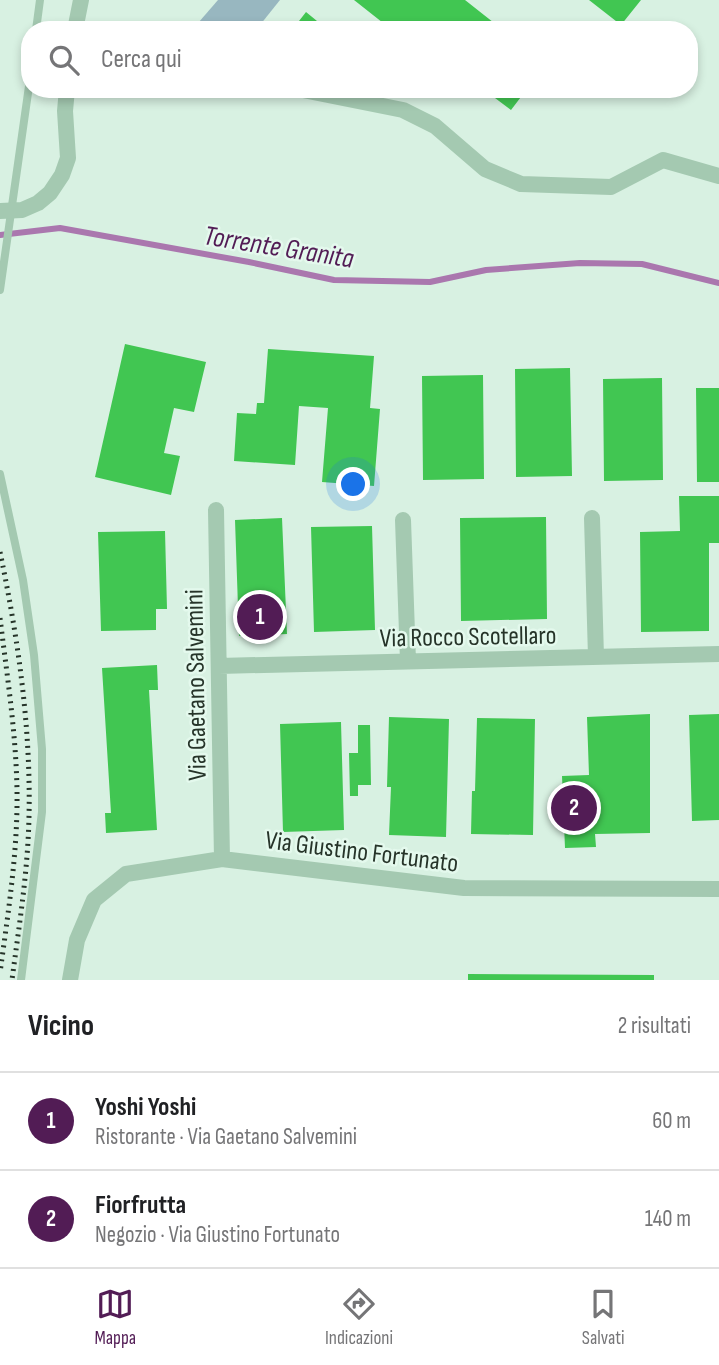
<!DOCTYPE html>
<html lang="it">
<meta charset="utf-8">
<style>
body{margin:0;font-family:"Sofia Sans Condensed",sans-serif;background:#f6f6f6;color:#202124}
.you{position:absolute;left:354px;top:485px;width:24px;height:24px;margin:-18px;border:5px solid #fff;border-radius:50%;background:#1a73e8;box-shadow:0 0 0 10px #1a73e833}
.badge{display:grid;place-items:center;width:46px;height:46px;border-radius:50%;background:#521c55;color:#fff;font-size:23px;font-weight:700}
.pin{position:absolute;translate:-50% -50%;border:4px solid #fff;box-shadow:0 2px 7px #0006}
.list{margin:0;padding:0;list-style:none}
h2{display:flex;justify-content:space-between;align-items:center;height:91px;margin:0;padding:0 28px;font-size:30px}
h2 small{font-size:23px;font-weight:400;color:#757577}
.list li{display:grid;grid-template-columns:46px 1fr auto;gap:21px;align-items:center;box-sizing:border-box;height:98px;padding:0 28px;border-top:2px solid #e0e0e0}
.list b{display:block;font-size:26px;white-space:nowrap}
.list p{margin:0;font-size:23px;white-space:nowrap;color:#757577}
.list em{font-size:23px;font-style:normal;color:#757577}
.icon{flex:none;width:38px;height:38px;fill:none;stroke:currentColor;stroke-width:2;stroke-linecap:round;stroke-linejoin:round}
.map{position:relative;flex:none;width:719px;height:980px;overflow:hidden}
.search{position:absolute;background:#fff;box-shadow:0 4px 10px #0003;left:21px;right:21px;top:21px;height:77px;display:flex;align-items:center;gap:18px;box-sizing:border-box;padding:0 24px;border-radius:28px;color:#757577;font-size:26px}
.sheet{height:287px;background:#fff}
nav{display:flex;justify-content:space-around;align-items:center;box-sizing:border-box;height:98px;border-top:2px solid #e0e0e0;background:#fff;font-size:19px;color:#757577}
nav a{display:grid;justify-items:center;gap:4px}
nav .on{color:#521c55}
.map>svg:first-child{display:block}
</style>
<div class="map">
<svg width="719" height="980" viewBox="0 0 719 980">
<rect width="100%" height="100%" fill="#d8f1e2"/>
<path fill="#98b7c0" d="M218 0H280L256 30H192Z"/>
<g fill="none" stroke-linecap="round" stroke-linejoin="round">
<path stroke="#aa77ae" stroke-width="6" d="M0 235 60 228 249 262 334 280 430 282 486 270 580 263 642 264 719 283"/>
</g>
<path fill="#41c652" d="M354 0H465L503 30H392Z
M589 0H641L621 25Z
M306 12 328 30H292Z
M483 89H527L511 110Z
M125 344 206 362 194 412 174 408 164 453 180 456 171 495 95 477Z
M268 349 374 356 370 408 380 409 374 486 322 482 328 408 299 406 295 465 234 461 237 413 256 414 257 403H264Z
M570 368 572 476 516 477 515 369Z
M483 375 484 479 423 480 422 376Z
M662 378 663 480 604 481 603 379Z
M696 388H719V482H697Z
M679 496H719V543H709V631L641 632 640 532 680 531Z
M546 517 547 619 461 621 460 518Z
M282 518 287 634 239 636 235 520Z
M372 526 375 630 314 632 311 527Z
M165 531 167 609H156V630L101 631 98 532Z
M157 665 158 690H149L157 830 106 833 105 813H111L102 668Z
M650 714V833L595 834 596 847 565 848 562 776 589 775 587 717Z
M719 714V820L692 821 689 715Z
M389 717 449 719 446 837 389 835 391 787H387Z
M477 718 535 719 533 835 471 834 472 791H475Z
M341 722 344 830 283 832 280 724Z
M358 725H370L371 785H358V796H350L349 753H358Z
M468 974 654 975V980H468Z"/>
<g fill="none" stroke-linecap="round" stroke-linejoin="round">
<path stroke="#a4c9b1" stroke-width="8" d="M36 30 40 0
M0 290 30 79
M0 474 23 580 34 655 42 749V812L21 980"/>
<path stroke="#a4c9b1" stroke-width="16" d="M75 30 81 0
M298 89 403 110 435 126 485 169 521 184 611 187 663 160 719 176
M0 211 22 210 38 203 50 193 62 175 68 158 65 111 67 89
M216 510 222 859
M592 518 596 657
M403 520 408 661
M219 666 719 654
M70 980 77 940 94 900 126 874 222 859 464 888 719 889"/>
<path stroke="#263429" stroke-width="5" stroke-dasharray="2 5" stroke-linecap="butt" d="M0 552C18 638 31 728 29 816 28 871 19 926 12 980
M0 618C7 675 16 733 17 790 18 851 8 913 0 973"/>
</g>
<g text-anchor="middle" stroke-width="5" stroke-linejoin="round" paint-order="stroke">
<g font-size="26" fill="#263429" stroke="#e4f9ed">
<text transform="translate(468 636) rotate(-1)" y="9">Via Rocco Scotellaro</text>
<text transform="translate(195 685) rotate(-91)" y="9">Via Gaetano Salvemini</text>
<text transform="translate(362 851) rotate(7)" y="9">Via Giustino Fortunato</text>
</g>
<g font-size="28" font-style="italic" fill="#521c55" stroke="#e4f9ed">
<text transform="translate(279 246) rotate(9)" y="10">Torrente Granita</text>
</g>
</g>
</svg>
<div class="you"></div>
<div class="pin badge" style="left:260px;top:617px">1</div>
<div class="pin badge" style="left:574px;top:808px">2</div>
<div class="search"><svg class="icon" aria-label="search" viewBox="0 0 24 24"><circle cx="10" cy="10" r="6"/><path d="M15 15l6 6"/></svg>Cerca qui</div>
</div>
<section class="sheet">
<h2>Vicino<small>2 risultati</small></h2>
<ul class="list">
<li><span class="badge">1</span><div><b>Yoshi Yoshi</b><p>Ristorante · Via Gaetano Salvemini</p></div><em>60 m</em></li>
<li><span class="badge">2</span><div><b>Fiorfrutta</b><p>Negozio · Via Giustino Fortunato</p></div><em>140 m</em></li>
</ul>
</section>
<nav>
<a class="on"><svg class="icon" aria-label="map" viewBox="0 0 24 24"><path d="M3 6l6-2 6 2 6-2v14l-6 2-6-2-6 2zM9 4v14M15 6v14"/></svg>Mappa</a>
<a><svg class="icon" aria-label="directions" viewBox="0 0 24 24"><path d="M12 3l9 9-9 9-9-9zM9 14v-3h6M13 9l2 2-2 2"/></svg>Indicazioni</a>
<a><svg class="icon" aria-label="saved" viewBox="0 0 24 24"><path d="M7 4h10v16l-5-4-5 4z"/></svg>Salvati</a>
</nav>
